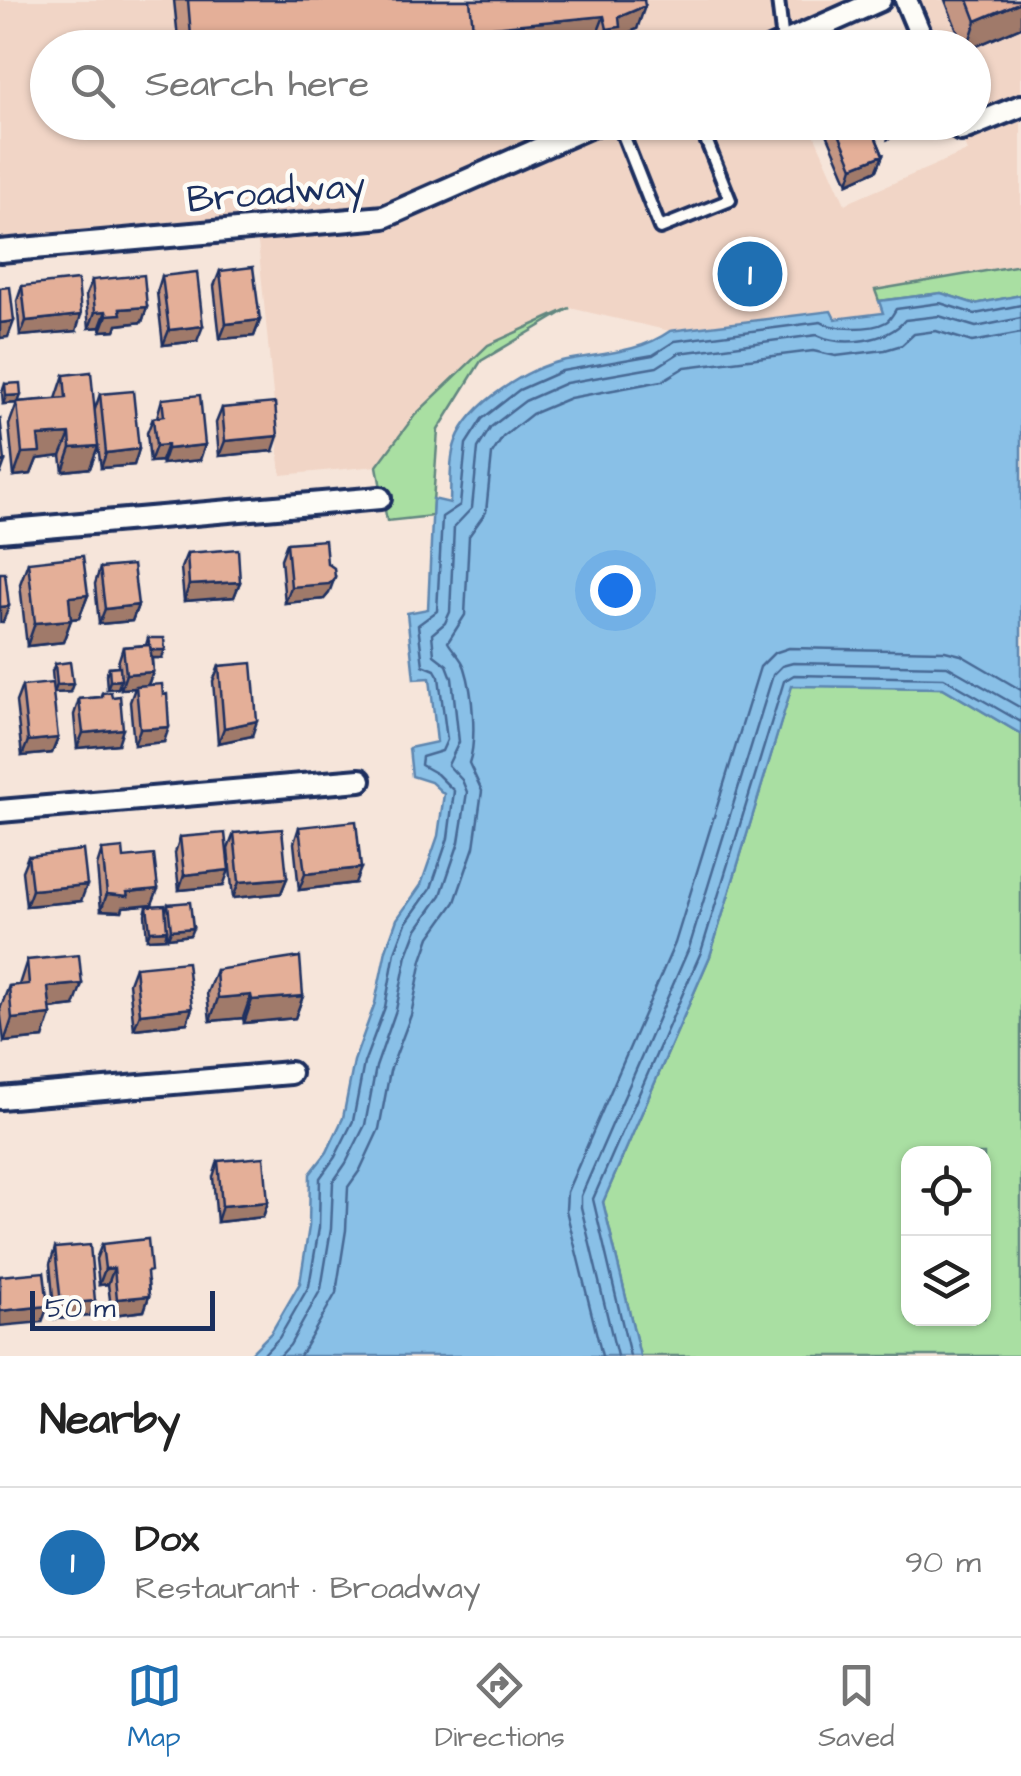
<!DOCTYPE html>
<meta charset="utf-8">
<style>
body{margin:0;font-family:"Architects Daughter",sans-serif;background:#f2f2f2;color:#222}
.controls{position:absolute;right:30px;bottom:30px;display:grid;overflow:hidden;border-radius:20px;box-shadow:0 2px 8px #0004}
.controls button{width:90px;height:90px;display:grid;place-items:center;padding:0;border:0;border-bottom:2px solid #e0e0e0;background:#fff;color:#222;font:50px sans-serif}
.scale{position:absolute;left:30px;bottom:25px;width:185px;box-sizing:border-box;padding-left:10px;border:5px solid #1b2f5e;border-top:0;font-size:28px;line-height:35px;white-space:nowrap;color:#1b2f5e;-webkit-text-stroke:8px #fdfcf7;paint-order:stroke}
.you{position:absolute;left:615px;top:590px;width:35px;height:35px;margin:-25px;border:8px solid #fff;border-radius:50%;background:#1a73e8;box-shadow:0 0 0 15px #1a73e833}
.badge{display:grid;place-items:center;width:65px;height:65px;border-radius:50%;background:#1f6fb2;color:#fff;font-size:32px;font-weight:700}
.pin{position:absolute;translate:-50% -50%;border:5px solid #fff;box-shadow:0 2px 10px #0006}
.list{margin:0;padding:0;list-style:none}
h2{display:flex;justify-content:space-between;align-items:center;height:130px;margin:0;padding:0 40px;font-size:42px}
h2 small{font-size:32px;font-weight:400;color:#767676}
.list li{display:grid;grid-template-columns:65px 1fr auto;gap:30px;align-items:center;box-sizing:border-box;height:150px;padding:0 40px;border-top:2px solid #e0e0e0}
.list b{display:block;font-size:38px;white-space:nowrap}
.list p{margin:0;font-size:32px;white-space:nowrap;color:#767676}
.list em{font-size:32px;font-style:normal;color:#767676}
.icon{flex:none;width:55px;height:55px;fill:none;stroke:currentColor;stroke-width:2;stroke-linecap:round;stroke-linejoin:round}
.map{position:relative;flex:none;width:1021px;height:1356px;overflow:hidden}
.search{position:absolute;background:#fff;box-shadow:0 2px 8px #0004;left:30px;right:30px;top:30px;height:110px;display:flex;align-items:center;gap:25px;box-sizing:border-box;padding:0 35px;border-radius:55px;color:#767676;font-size:38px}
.sheet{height:280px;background:#fff}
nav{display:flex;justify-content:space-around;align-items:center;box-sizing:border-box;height:140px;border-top:2px solid #e0e0e0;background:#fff;font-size:28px;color:#767676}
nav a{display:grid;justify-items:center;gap:5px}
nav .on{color:#1f6fb2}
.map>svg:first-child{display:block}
</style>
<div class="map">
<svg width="1021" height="1356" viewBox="0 0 1021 1356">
<rect width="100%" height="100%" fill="#f6e5da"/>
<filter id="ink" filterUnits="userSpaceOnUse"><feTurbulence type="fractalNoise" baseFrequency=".01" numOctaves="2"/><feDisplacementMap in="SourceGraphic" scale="20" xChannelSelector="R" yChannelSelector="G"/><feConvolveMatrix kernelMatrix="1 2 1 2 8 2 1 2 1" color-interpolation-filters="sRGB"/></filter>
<g filter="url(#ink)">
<path fill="#f1d5c6" d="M0 0H891L781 47 48 48V122L809 123 845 204 967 151 955 123 974 122V48L922 47 902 0H1021V265L879 301 884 313 835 319 830 311 670 331 570 308 488 345 415 415 377 466 281 475 257 232 0 253Z"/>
<path fill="#a9dfa2" stroke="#628780" stroke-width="2.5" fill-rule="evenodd" d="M1021 265V295L975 304 941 293 879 301 875 290Z
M570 308 481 361 438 430 432 516 387 521 377 466 415 415 488 345Z
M792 685 943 688 1021 734V1356H640L603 1202 710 956ZM908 1154H984V1318H908Z"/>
<path fill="#89c0e7" stroke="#5d86b0" stroke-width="2.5" d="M941 293 975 304 1021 295V734L943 688 792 686 710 956 603 1202 640 1356H248L271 1333 300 1283 309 1227 310 1174 327 1152 343 1118 354 1061 375 1003 386 950 397 919 421 885 438 836 444 794 431 782 412 776 409 748 437 742 430 678 414 679 407 613 428 609 433 499 450 503C451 483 449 459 456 441 470 403 529 367 566 360 603 353 639 353 670 331L831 311 835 319 883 313 879 301Z"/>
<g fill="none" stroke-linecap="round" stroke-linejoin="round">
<path stroke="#476995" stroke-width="2.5" d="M262 1356 279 1338 309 1286 319 1228 320 1178 335 1157 353 1121 364 1063 385 1007 395 952 406 923 431 888 448 838 454 791 437 774 421 765 422 757 442 751 447 740 439 677 435 670 423 665 418 625 437 611 442 517 460 505 466 444 482 419 519 390 562 371 653 355 675 341 821 322C834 330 872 330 886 322 890 320 894 312 896 309L940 303 975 314 1021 305
M280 1356 290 1345 321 1289 331 1229 333 1182 346 1163 365 1125 376 1067 396 1010 407 955 417 929 441 895 459 842 467 792 462 780 448 765 459 742 452 678 447 665 434 655 432 634 445 623 450 612 454 527 472 508 478 448 491 427 525 401 566 383 657 367 679 353 817 335C842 347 887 342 905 320L939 316 976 327 1021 318
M300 1356 336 1293 346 1230 348 1187 360 1170 379 1129 390 1071 411 1015 422 960 430 937 455 902 474 847 482 791 469 763C477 740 473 693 465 668 462 658 453 651 448 642L465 615 469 536 486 512 492 454 503 437 532 414 570 398 662 381 685 367 813 351 836 356 885 350 902 345 914 334 936 331 972 342 1021 333
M602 1356 566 1210 567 1192 675 943 760 667 774 653 789 648 945 651 961 655 1021 690
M617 1356 581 1207V1196L689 948 773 675 782 666 793 663 947 666 1021 708
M630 1356 593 1199 701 952 784 681 794 675 944 678 1021 722"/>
<defs>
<path id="lane" d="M778 0 783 42
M618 122 660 228 730 200 699 122"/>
<path id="street" d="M906 0 926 48
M772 48 880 0
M958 122 961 130 1021 106
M0 251 384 217 600 122
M0 531 380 498
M0 811 360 780
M0 1098 290 1073"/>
</defs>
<use href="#lane" stroke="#1b2f5e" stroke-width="18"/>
<use href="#street" stroke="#1b2f5e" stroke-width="28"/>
<use href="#lane" stroke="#fdfcf7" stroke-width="10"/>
<use href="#street" stroke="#fdfcf7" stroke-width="20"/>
</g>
<path fill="#c49683" stroke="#1b2f5e" stroke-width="2.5" d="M174 0H644L637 29 616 38 613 48H598L595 39 508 48H179Z
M945 0H1021V27L972 48H964Z
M822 122H907L903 132 888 139 884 129 874 133 883 155 877 170 848 183Z
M220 271 260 320 254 336 220 339 214 286Z
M162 276 197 341 163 345 157 292Z
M92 280 147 307 142 322 117 325 115 330 101 331 100 327 89 328 86 295Z
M22 286 76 331 20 336 17 301Z
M64 375 95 409 100 394 139 449 134 465 101 468 98 446 90 468 63 471 61 456 37 459 31 474 14 476 9 425 17 403 3 404 2 392 5 384 19 402 56 399Z
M162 399 200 460 162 464 161 461 150 462 147 433 153 418 157 417Z
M222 408 273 451 219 456 216 423Z
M287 543 327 563 329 593 324 599 285 603 281 559Z
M187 553 240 582 234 597 184 601 181 568Z
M28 562 88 595 79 618 71 619 63 642 27 646 20 584Z
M100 568 138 605 132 621 99 624 95 584Z
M148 638 162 658H152L153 672 148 685 164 742 134 745 130 702 135 688 121 689 120 684 118 688 107 689 106 675 109 667 118 666V663L123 647 146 645Z
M55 664 70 692 54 693 52 671Z
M219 666 252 736 218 743 213 681Z
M22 686 58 738 52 753 22 756 16 702Z
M102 693 118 744 77 748 74 715 79 699 100 697Z
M299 827 355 883 299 890 294 843Z
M234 833 287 878 281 893 233 898 228 849Z
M180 837 223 886 179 890 175 853Z
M102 850 124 858 152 904 123 907 122 911 101 910 97 866Z
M28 856 81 901 26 906 22 871Z
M168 904 190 935 168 938 167 931 165 938 147 939 145 914 147 906 166 910Z
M27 960 74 1006 50 1009 43 1038 4 1042 0 1009 9 986 19 985Z
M135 967 192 1008 187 1023 134 1029 129 983Z
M216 970 303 996 295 1018 244 1023 243 1018 210 1021 207 993Z
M218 1161 268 1202 263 1217 217 1222 213 1177Z
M102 1244 148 1281 149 1296 144 1311 112 1315 108 1284 99 1285 96 1259Z
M55 1248 90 1316 55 1319 50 1264Z"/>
<path fill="#a07a6a" stroke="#1b2f5e" stroke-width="2.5" d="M1021 2V27L972 48H967L976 21Z
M645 6 637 29 616 38 613 48H600L607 29 619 17Z
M604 16 595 39 508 48H464L471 29Z
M191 122H298L187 133Z
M878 122H886L884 129 874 133Z
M896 122H907L903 132 888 139 894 123Z
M883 155 877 170 848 183 853 167Z
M147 307 142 322 117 325 115 330 101 331 107 315 120 309Z
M106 311 100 327 89 328 95 312Z
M81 315 76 331 20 336 26 321Z
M260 320 254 336 220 339 226 324Z
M14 321 8 337 0 338V323Z
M203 326 197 341 163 345 169 330Z
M21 395 18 403 3 404 6 396Z
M70 434 61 456 37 459 31 474 14 476 22 453 38 436Z
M278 436 273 451 219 456 225 441Z
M167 445 161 461 150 462 156 446Z
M205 445 200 460 162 464 167 449Z
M98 446 90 468 63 471 71 448Z
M139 449 134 465 101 468 106 453Z
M5 461 0 475V462Z
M335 577 329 593 324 599 285 603 291 587Z
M240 582 234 597 184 601 189 585Z
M88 595 79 618 61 620 69 597Z
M138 605 132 621 99 624 105 609Z
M9 606 3 622H0V607Z
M71 620 63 642 27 646 35 623Z
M149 650H165L162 658H146Z
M153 672 147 687 121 689 126 674Z
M121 680 118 688 107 689 110 681Z
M73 684 70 692 54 693 57 685Z
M257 721 252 736 218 743 224 728Z
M169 727 164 742 134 745 140 729Z
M123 729 118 744 77 748 83 733Z
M58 738 52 753 22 756 28 741Z
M361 868 355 883 299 890 305 874Z
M229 870 223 886 179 890 184 875Z
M287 878 281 893 233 898 239 882Z
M87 885 81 901 26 906 32 890Z
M158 889 152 904 123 907 122 911 101 910 107 894Z
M193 928 190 935 168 938 171 930Z
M167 930 165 938 147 939 150 931Z
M82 984 74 1006 40 1010 48 987Z
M251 995 243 1018 210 1021 218 998Z
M303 996 295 1018 244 1023 252 1000Z
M192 1008 187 1023 134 1029 140 1014Z
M51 1015 43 1038 4 1042 12 1019Z
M268 1202 263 1217 217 1222 222 1206Z
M114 1268 108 1284 99 1285 105 1269Z
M149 1296 144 1311 112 1315 117 1299Z
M95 1301 90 1316 55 1319 61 1304Z
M48 1306 42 1322 0 1326V1311Z"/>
<path fill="#e4af98" stroke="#1b2f5e" stroke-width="2.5" d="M188 0H470L475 48H192Z
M470 0H644L645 6 619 17 620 27 607 29 604 16 473 29Z
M968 0H1021V2L976 21Z
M883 33 889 48H849V47Z
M834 122H869L883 155 853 167Z
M253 267 260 320 226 324 220 271Z
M197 272 203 326 169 330 162 276Z
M144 275 147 307 120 309 121 314 107 315 106 311 95 312 92 280Z
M78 280 81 315 26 321 22 286Z
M10 287 14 321 0 323V288Z
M91 372 98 446 71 448 70 434 38 436 40 452 22 453 17 402 66 398 64 375Z
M20 383 21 395 6 396 5 384Z
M133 391 139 449 106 453 100 394Z
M200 395 205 445 167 449V445L156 446 153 418 164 416 162 399Z
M275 403 278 436 225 441 222 408Z
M0 417 5 461 0 462Z
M325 540 327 563 334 568 335 577 329 584 291 587 287 543Z
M238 549 240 582 189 585 187 553Z
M83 556 88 595 69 597 71 620 35 623 28 562Z
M133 565 138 605 105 609 100 568Z
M0 573H5L9 606 0 607Z
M148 638H164L165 650H151Z
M150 645 153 672 126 674 123 647Z
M70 662 73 684 57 685 55 664Z
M252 663 257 721 224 728 219 666Z
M120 666 121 680 110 681 109 667Z
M52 683 58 738 28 741 22 686Z
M162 684 163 695 167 694 169 727 140 729 136 686Z
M111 692 112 697 120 696 123 729 83 733 79 699 102 697V693Z
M356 821 361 868 305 874 299 827Z
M282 829 287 878 239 882 234 833Z
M225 833 229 870 184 875 180 837Z
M123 848 124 858 154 855 158 889 127 892 128 896 107 894 102 850Z
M83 850 87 885 32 890 28 856Z
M190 902 193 928 171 930 168 904Z
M165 905 167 930 150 931 147 906Z
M79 955 82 984 48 987 51 1015 12 1019 9 986 29 984 27 960Z
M300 957 303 996 252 1000 251 995 218 998 216 970Z
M187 962 192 1008 140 1014 135 967Z
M264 1157 268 1202 222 1206 218 1161Z
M148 1239 151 1271 147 1272 149 1296 117 1299 114 1268 105 1269 102 1244Z
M90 1245 95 1301 61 1304 55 1248Z
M44 1272 48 1306 0 1311V1276Z"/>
</g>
<g text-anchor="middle" stroke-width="9" stroke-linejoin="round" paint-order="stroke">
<g font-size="38" fill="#1b2f5e" stroke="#fdfcf7">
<text transform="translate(276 191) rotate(-5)" y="13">Broadway</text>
</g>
</g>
</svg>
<div class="controls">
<button><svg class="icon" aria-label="locate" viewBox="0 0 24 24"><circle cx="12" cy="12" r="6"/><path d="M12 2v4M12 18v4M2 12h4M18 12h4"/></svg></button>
<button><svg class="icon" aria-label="layers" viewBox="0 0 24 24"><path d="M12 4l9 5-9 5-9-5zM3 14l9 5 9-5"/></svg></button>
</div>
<div class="scale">50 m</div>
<div class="you"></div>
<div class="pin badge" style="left:750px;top:274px">1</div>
<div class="search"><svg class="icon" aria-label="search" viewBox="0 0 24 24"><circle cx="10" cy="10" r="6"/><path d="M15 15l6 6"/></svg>Search here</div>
</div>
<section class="sheet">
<h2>Nearby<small></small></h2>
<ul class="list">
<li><span class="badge">1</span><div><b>Dox</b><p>Restaurant · Broadway</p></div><em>90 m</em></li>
</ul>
</section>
<nav>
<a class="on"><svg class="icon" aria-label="map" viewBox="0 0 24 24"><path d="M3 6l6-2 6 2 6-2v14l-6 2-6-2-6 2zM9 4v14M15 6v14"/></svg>Map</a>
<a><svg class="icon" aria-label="directions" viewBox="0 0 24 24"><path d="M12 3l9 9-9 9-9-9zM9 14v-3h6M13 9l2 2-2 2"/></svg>Directions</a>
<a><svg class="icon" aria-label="saved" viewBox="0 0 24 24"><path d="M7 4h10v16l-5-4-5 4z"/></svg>Saved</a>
</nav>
